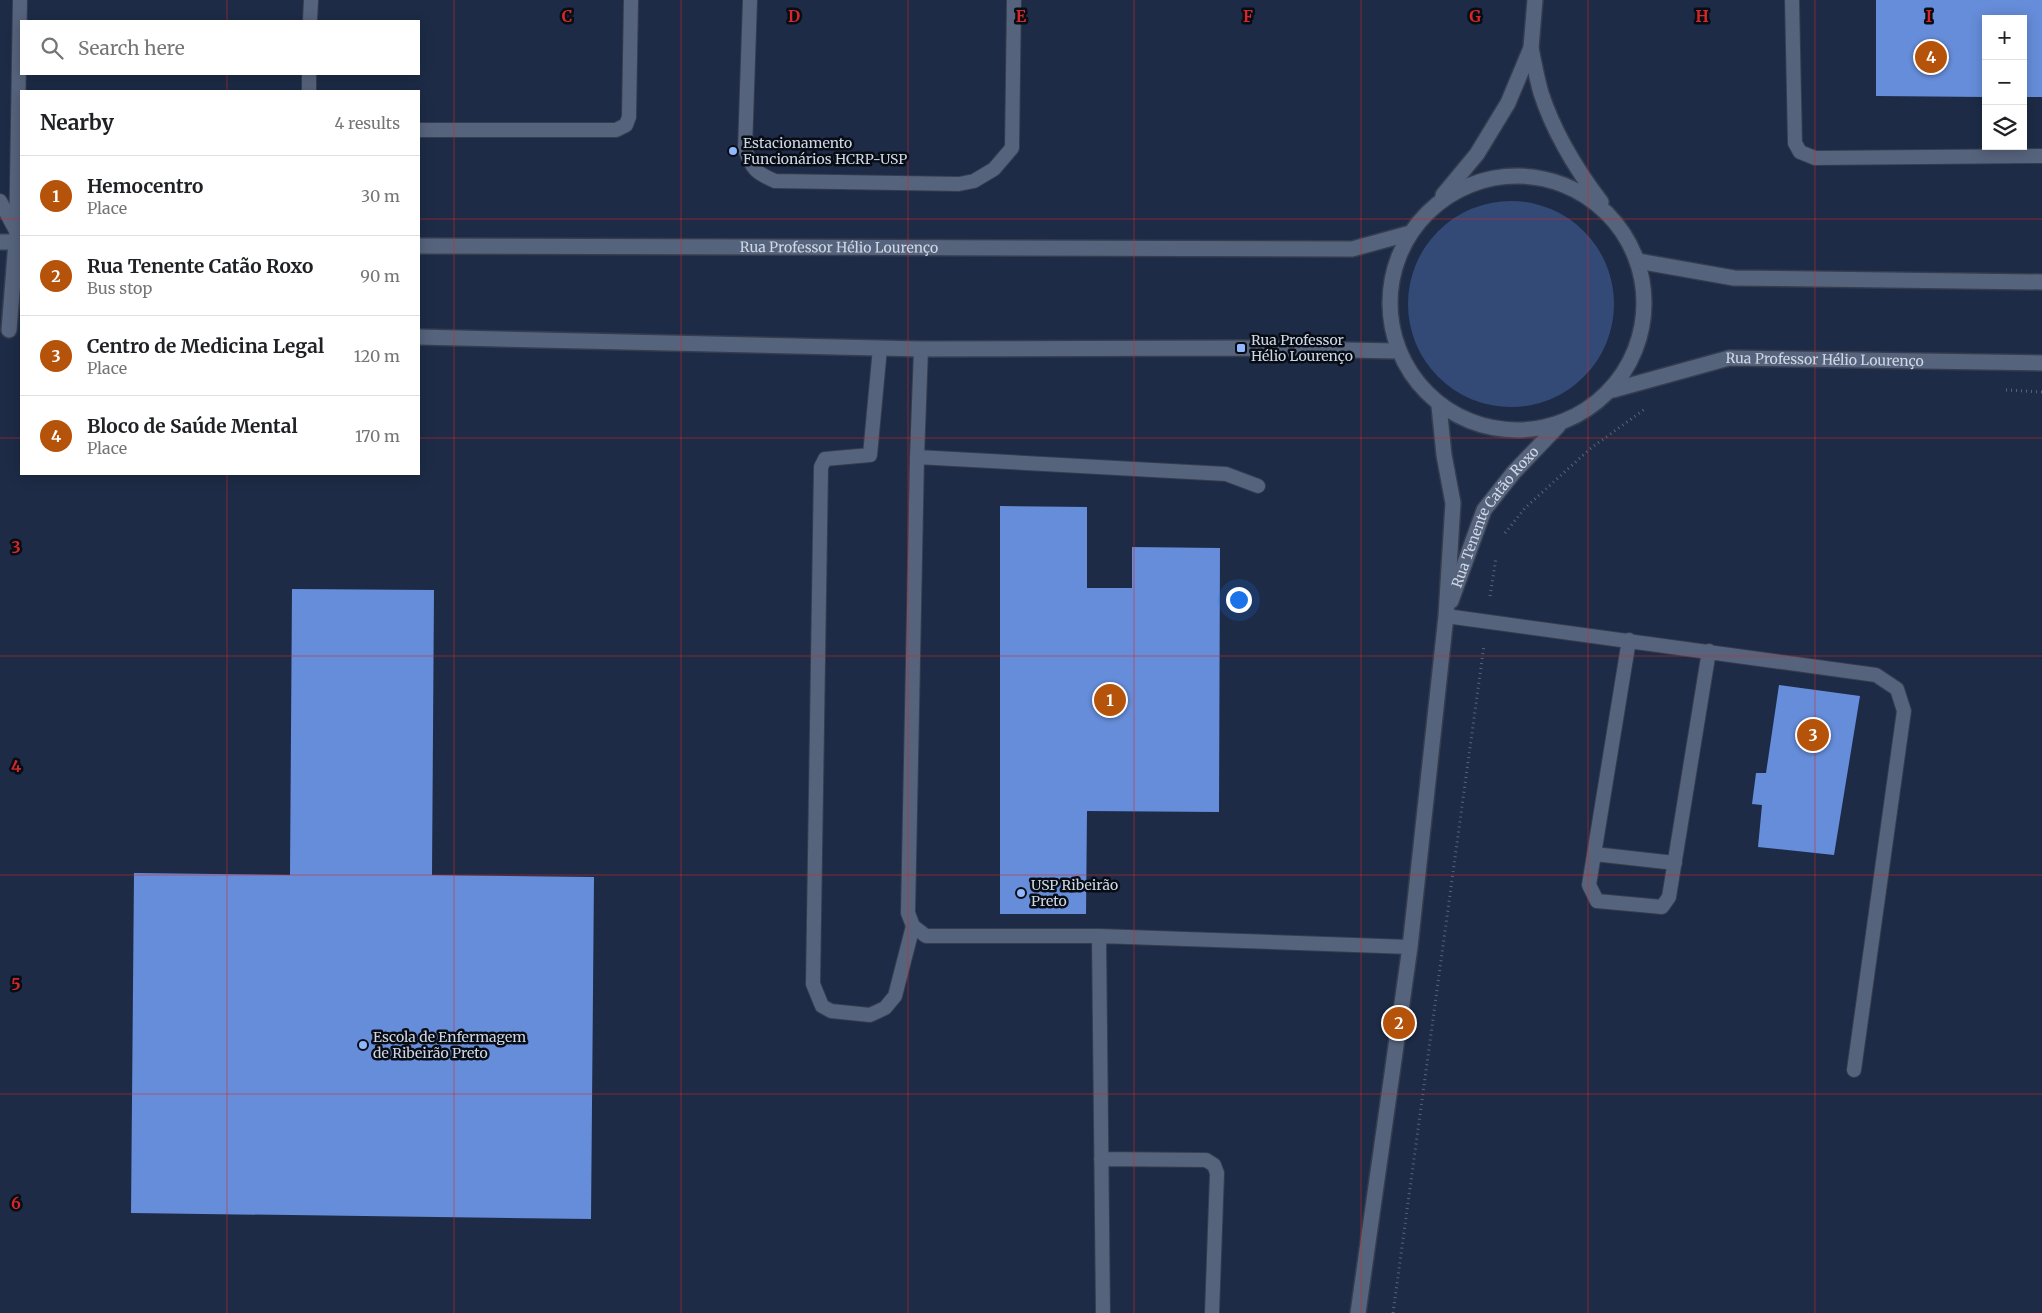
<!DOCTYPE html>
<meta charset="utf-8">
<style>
body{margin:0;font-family:Merriweather,serif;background:#f6f6f6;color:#202124}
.controls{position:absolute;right:15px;top:15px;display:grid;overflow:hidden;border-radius:0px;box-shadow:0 2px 12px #0003}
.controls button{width:45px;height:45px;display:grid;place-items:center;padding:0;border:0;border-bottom:1px solid #e0e0e0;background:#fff;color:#202124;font:25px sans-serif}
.you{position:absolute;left:1238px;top:599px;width:18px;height:18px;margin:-12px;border:4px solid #fff;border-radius:50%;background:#1a73e8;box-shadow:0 0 0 8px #1a73e833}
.badge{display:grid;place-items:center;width:32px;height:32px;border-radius:50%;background:#b45309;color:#fff;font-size:16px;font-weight:700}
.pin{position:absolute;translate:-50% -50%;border:2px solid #fff;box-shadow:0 1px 5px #0006}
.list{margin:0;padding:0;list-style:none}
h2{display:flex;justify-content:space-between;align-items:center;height:65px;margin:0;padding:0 20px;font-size:21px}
h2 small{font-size:16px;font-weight:400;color:#757577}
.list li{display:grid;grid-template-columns:32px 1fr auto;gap:15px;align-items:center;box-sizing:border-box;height:80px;padding:0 20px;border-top:1px solid #e0e0e0}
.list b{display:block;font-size:19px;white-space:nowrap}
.list p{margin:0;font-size:16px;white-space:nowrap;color:#757577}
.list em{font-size:16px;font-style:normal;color:#757577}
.icon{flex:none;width:28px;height:28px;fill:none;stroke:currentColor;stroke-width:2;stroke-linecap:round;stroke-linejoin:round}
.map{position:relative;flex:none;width:2042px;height:1313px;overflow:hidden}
.search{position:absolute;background:#fff;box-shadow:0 2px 12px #0003;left:20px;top:20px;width:400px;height:55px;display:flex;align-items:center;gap:12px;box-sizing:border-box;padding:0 18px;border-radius:0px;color:#757577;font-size:19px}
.panel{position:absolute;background:#fff;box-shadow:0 2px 12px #0003;left:20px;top:90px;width:400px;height:385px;border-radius:0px}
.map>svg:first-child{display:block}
</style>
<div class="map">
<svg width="2042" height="1313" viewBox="0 0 2042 1313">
<rect width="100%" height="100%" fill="#172237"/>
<path fill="#1d2b46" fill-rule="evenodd" d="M0 0H2042V1313H0ZM1986 19H2023V146H1986ZM21 21H419V74H21ZM21 91H419V474H21Z"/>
<path fill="#334a77" d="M1408 304a103 103 0 1 1 206 0a103 103 0 1 1-206 0Z"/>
<path fill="#668dda" d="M1876 0H2042V97H2023V19H1986V97L1876 96Z
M1000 506 1087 507V588H1132V547L1220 548 1219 812 1087 811 1086 914H1000Z
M292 589 434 590 432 875 594 877 591 1219 131 1213 134 873 290 875Z
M1779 685 1860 696 1834 855 1758 847 1762 805 1752 804 1756 773H1766Z"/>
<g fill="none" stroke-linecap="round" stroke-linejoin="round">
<defs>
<path id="lane" d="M750 0 745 149C752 169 756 173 775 181L959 184 974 181 994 169 1012 148 1014 0
M1792 0 1795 143 1800 152 1815 158 2042 156
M310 21 311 0
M309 91V74
M419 130H616L626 125 629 117 631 0
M0 201 15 229
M16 242 20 0
M880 348 870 455 825 459 821 467 813 984 822 1006 831 1011 870 1015 885 1008 895 996 913 926
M921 349 917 457 908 913 913 926 926 936H1099L1410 947
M917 457 1226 474 1258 486
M1446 616 1876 675 1897 689 1904 711 1854 1070
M1629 640 1589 885 1597 901 1662 907 1669 897 1709 651
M1594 854 1675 863
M1099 936 1103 1313
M1101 1159 1206 1160 1214 1165 1217 1173 1212 1313"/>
<g id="street">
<path d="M1531 48C1534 63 1537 79 1541 93 1554 133 1576 169 1601 202"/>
<circle cx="1517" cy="303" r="127"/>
<path d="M1443 195 1477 154 1508 103 1531 48 1535 0"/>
<path d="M0 242H21"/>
<path id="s1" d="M419 246 1352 249 1407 234"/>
<path d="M1638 261 1734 278 2042 282"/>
<path d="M9 330 16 242"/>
<path d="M419 337 921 349 1241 348 1397 351"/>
<path id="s2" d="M1613 390 1729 358 2042 363"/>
<path id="s3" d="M1451 601 1484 510 1514 472 1558 426"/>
<path d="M1358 1313 1410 947 1446 616 1453 503 1444 455 1439 406"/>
</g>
</defs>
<use href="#lane" stroke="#353c4e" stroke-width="16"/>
<use href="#street" stroke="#353c4e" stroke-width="18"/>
<path stroke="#5a6477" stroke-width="3" stroke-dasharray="1 4" stroke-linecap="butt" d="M2006 390 2042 392
M1505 533 1525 508 1591 448 1645 409
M1490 596 1496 558
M1393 1313 1484 645"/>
<use href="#lane" stroke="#56637c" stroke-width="14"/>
<use href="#street" stroke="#56637c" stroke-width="15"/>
</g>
<path fill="none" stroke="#d62828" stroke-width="1" stroke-opacity="0.55" d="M227 0V21M454 0V1313M681 0V1313M908 0V1313M1134 0V1313M1361 0V1313M1588 0V1313M1815 0V1313M227 74V91M0 219H21M419 219H2042M0 438H21M419 438H2042M227 474V1313M0 656H2042M0 875H2042M0 1094H2042"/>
<g fill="#93b7fd" stroke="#070c15" stroke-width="2">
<circle cx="733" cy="151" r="5"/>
<rect x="1236" y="343" width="10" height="10" rx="2.5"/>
<circle cx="1021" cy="893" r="5"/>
<circle cx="363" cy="1045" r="5"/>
</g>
<g text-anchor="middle" stroke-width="5" stroke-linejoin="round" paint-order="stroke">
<g font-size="14" fill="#cfd7e5" stroke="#070c15" text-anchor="start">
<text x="743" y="148">Estacionamento<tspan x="743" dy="16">Funcionários HCRP-USP</tspan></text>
<text x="1251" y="345">Rua Professor<tspan x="1251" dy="16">Hélio Lourenço</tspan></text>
<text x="1031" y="890">USP Ribeirão<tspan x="1031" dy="16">Preto</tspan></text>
<text x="373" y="1042">Escola de Enfermagem<tspan x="373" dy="16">de Ribeirão Preto</tspan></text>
</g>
<g font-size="14" fill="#cfd7e5" stroke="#070c15">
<text dy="5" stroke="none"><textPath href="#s1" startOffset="420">Rua Professor Hélio Lourenço</textPath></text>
<text dy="5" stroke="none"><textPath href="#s2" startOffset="216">Rua Professor Hélio Lourenço</textPath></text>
<text dy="5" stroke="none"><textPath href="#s3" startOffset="96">Rua Tenente Catão Roxo</textPath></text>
</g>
</g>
<g font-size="16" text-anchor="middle" font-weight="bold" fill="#d62828" stroke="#070c15" stroke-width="5" stroke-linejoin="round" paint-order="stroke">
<text x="567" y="22">C</text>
<text x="794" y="22">D</text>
<text x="1021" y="22">E</text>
<text x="1248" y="22">F</text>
<text x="1475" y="22">G</text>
<text x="1702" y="22">H</text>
<text x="1929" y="22">I</text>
<text x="16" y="553">3</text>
<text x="16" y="772">4</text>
<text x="16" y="990">5</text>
<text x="16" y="1209">6</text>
</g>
</svg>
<div class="controls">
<button>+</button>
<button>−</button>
<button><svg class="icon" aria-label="layers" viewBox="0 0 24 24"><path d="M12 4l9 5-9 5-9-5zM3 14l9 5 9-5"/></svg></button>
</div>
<div class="you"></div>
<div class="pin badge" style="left:1110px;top:700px">1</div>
<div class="pin badge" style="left:1399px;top:1023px">2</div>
<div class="pin badge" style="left:1813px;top:735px">3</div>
<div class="pin badge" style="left:1931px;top:57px">4</div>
<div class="search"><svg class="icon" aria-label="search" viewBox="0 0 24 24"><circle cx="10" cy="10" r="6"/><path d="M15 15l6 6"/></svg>Search here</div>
<section class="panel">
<h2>Nearby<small>4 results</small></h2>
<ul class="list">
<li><span class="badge">1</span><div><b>Hemocentro</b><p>Place</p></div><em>30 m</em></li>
<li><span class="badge">2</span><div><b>Rua Tenente Catão Roxo</b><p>Bus stop</p></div><em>90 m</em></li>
<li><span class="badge">3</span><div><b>Centro de Medicina Legal</b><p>Place</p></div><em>120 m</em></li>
<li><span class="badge">4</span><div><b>Bloco de Saúde Mental</b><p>Place</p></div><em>170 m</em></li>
</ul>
</section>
</div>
